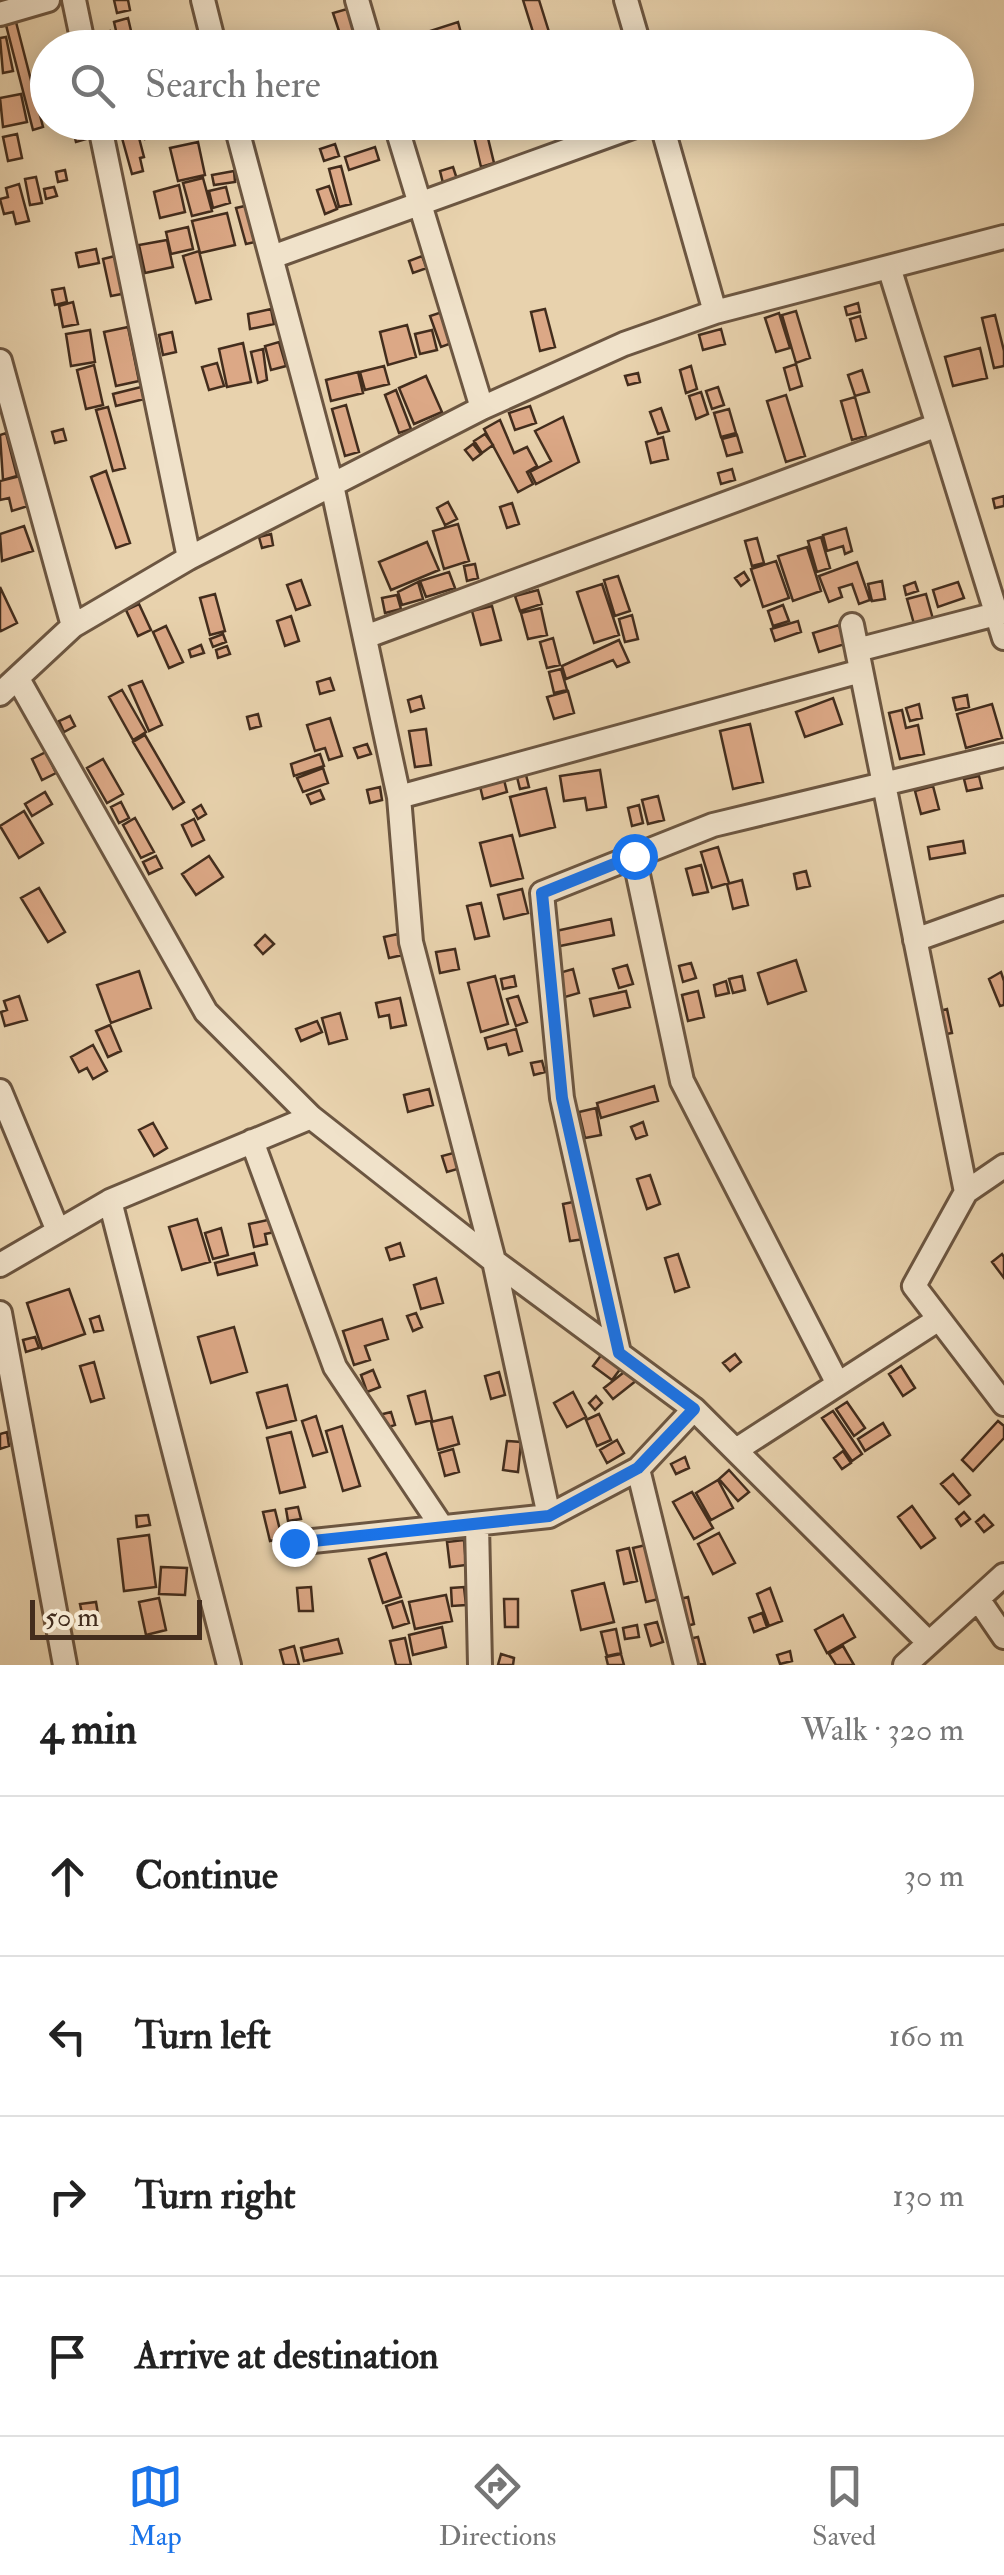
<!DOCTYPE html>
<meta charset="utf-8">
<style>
body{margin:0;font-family:"IM FELL Double Pica",serif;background:#f2f2f2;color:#222}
.scale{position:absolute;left:30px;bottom:25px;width:172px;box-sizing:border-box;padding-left:10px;border:5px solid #432d1d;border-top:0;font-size:28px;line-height:35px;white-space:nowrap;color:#432d1d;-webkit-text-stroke:8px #f0e2ca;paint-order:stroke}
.stop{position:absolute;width:30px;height:30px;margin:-22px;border:8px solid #1a73e8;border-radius:50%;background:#fff}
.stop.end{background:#1a73e8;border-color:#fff;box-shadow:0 2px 10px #0008}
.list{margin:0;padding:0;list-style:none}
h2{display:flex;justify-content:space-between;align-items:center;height:130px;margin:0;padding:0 40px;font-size:42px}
h2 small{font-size:32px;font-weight:400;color:#767676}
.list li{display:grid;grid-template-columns:65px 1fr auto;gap:30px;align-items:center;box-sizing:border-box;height:160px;padding:0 40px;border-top:2px solid #e0e0e0}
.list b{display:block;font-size:38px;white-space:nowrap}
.list em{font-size:32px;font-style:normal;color:#767676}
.icon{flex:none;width:55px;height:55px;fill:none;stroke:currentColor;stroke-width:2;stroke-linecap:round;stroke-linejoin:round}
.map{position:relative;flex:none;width:1004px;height:1665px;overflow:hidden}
.search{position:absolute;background:#fff;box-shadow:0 5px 25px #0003;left:30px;right:30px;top:30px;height:110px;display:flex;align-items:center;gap:25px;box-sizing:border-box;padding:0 35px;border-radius:55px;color:#767676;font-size:38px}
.sheet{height:770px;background:#fff}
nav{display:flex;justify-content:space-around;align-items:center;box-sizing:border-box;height:140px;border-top:2px solid #e0e0e0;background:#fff;font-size:28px;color:#767676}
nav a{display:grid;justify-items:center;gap:5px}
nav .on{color:#1a73e8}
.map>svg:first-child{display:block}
</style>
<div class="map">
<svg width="1004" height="1665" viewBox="0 0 1004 1665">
<rect width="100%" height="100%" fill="#e8d2ad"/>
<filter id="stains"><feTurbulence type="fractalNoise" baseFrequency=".002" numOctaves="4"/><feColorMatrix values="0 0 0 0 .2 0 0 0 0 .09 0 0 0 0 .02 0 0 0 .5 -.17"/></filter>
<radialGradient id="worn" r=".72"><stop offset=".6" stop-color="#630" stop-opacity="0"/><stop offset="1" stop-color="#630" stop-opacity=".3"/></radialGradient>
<path fill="#dca886" stroke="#432d1d" stroke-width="2.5" d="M114 0H128L130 10 117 13Z
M523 0H539L554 48H538Z
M347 9 354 32 341 37 333 13Z
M128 18 135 48H120L114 22Z
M16 22 43 127 33 130 6 25Z
M458 22 465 48H435L430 31Z
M110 31 114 48H102L98 34Z
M6 37 13 71 3 73 0 38Z
M172 38 176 48H148Z
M21 94 27 122 3 127 0 98Z
M153 122 156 136 145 139 142 124Z
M166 122H179L183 134 170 138Z
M432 122 435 133 421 137 418 124Z
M87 126 90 138 76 142 73 130Z
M486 130 494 163 481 167 473 133Z
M17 134 22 158 8 161 3 137Z
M138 134 144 157 140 158 143 171 132 174 122 138Z
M198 142 205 175 178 181 170 148Z
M335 144 339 156 324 161 320 149Z
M375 147 379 160 349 170 345 157Z
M341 166 351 204 339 207 329 169Z
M453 167 457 179 443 183 440 171Z
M65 170 67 180 58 182 56 172Z
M234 171 235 182 214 185 212 175Z
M36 177 42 203 30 205 25 179Z
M203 178 212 211 192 216 183 183Z
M19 184 29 221 16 224 13 212 4 214 0 199 8 197 6 188Z
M179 185 185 212 160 218 154 192Z
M329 186 337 209 325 214 317 190Z
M54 187 57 196 46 199 44 189Z
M226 187 230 203 213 208 209 191Z
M249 205 259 241 246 244 236 208Z
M227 213 235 245 200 253 192 221Z
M188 227 193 249 171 254 166 232Z
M167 240 173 267 145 273 139 245Z
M96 249 99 263 79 267 76 253Z
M199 251 211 299 196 303 183 256Z
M119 255 127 293 111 296 103 259Z
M422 256 427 268 413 273 409 261Z
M64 288 67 302 55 305 52 290Z
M73 302 78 324 63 327 59 306Z
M858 303 860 312 847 315 845 307Z
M271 309 274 324 250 329 248 314Z
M545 309 555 347 540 351 531 312Z
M796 311 810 358 796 363 782 315Z
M442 312 452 343 441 347 430 316Z
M779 313 790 348 776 352 765 318Z
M995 315 1004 351V366L994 368 982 318Z
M860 316 866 338 856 341 850 319Z
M407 325 416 357 388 365 380 332Z
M128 327 139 381 116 386 104 332Z
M721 329 725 344 703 350 699 335Z
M90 330 95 362 71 366 66 334Z
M432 330 437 350 420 354 415 334Z
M172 332 176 352 163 355 159 335Z
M279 342 286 366 271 370 265 346Z
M243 343 251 382 227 387 219 349Z
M980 348 987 378 953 386 945 357Z
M263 349 267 380 258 383 251 352Z
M217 363 224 386 209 390 202 367Z
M796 364 802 386 790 390 784 368Z
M94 365 103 405 86 409 77 370Z
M384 366 389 384 365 390 360 372Z
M691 366 697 389 686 393 680 370Z
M862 370 869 392 855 396 848 375Z
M358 372 363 393 331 401 326 380Z
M638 373 640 382 628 385 625 376Z
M426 376 442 412 414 424 399 388Z
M141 387 144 399 116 406 113 394Z
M718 387 724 405 712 409 706 391Z
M396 390 411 429 399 433 385 395Z
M701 392 708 414 696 419 689 396Z
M786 395 805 456 786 462 767 401Z
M855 397 866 436 852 440 841 401Z
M346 405 359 452 345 456 332 409Z
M530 406 536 423 515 430 509 413Z
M108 407 125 468 113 471 96 410Z
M661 408 669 431 658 434 650 412Z
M729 409 736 433 721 437 714 413Z
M563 417 579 462 536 484 530 472 551 461 535 431Z
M500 420 514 453 527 447 537 466 527 472 533 484 518 492 484 429Z
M63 429 66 440 55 443 52 432Z
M6 433 17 476 3 480 0 435Z
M485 434 493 445 482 453 474 441Z
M737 435 742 452 727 456 722 439Z
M663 437 668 459 651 463 646 442Z
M473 444 481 454 473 460 465 450Z
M732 469 735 480 721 484 718 473Z
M106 471 130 543 116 548 91 477Z
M20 476 28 506 12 511 9 498 0 500V481Z
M1004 496V506L995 508 993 499Z
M448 502 457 519 445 525 437 508Z
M512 503 519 524 507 528 500 507Z
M458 524 469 561 444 569 433 531Z
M24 526 33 551 2 561 0 534Z
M846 528 852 551 845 554 843 546 827 551 823 535Z
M271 534 273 545 262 548 259 537Z
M821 537 830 568 817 572 808 541Z
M757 538 764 563 752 566 745 541Z
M427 542 439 570 391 590 379 562Z
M807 547 821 591 793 601 778 556Z
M776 561 789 598 763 607 751 569Z
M857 562 870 600 859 604 852 584 839 588 842 597 829 602 819 576Z
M475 564 478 578 467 581 464 566Z
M449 572 455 588 426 597 420 581Z
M744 572 749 580 741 586 735 578Z
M618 576 630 611 615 616 604 580Z
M301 580 310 605 296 610 287 585Z
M882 581 885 599 872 601 868 584Z
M418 582 423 599 402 605 398 592Z
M915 582 918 591 906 595 904 586Z
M958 582 964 598 938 607 933 590Z
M602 584 619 635 594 643 577 592Z
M0 587 17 623 1 631 0 629Z
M538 590 542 604 520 611 515 596Z
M215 594 225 631 210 635 200 598Z
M926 594 933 619 914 624 907 599Z
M397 595 401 609 385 613 382 598Z
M139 604 151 630 138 636 126 610Z
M783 605 789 621 773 626 768 611Z
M492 606 501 640 481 645 472 611Z
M541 608 547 635 528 639 521 613Z
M632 615 638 639 625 642 619 619Z
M291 616 299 641 285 646 277 621Z
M798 621 801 632 775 641 771 629Z
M839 625 845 644 819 652 813 633Z
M166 626 183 662 169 668 153 632Z
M223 634 226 642 213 647 210 639Z
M553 638 560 665 547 668 540 642Z
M619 640 629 662 617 667 613 660 566 679 562 666Z
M201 645 204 653 191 657 189 650Z
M227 646 230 654 218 658 216 650Z
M561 669 567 690 554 693 549 672Z
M330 678 334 690 320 694 317 682Z
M142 681 162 725 149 731 129 686Z
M122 690 146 732 133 740 109 697Z
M568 691 574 713 554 719 547 697Z
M967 695 969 707 956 710 953 698Z
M421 696 424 708 411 712 408 700Z
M833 698 842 724 805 737 796 712Z
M919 704 922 718 910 721 906 708Z
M992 704 1002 738 966 748 957 714Z
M902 710 906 728 918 725 924 754 900 759 889 713Z
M258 714 261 726 250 729 247 717Z
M70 716 75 726 64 732 59 721Z
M330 718 342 756 329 760 325 748 315 751 307 725Z
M750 724 763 782 733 789 720 731Z
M426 729 431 765 415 767 409 731Z
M145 735 184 802 173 809 133 742Z
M367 744 371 754 358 758 354 748Z
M46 752 56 773 42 780 32 759Z
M320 754 324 766 294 776 291 764Z
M103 759 123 794 107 803 87 768Z
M323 768 328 783 303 792 297 778Z
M600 770 606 807 587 810 585 798 564 801 560 776Z
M526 775 529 787 520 789 517 777Z
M503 776 507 792 483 799 479 782Z
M979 776 982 788 967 791 964 779Z
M933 786 939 809 921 814 915 791Z
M380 787 382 800 370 803 367 790Z
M546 788 555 827 520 836 510 797Z
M320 790 324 799 311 804 307 795Z
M45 792 52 804 32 816 25 804Z
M658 796 664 820 648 824 642 800Z
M121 802 129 818 119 823 111 807Z
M201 805 206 814 198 819 193 810Z
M639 805 643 823 632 826 628 808Z
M24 811 43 843 19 858 0 826Z
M135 818 154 852 141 858 123 825Z
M194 819 204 840 192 846 182 825Z
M512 835 523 878 491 886 480 843Z
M963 841 965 853 930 859 928 847Z
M718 847 729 883 712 888 701 852Z
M156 856 162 868 149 874 143 862Z
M209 856 223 877 196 895 182 874Z
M701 865 708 892 693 895 686 869Z
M806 871 810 886 797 889 794 874Z
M742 880 748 905 733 909 727 884Z
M39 888 65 932 48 942 21 898Z
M522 889 528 913 504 919 498 895Z
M481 903 489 936 475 939 467 906Z
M611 919 614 935 560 946 556 931Z
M398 934 403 955 389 958 384 937Z
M265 935 274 944 263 954 255 945Z
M455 949 459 969 440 973 436 952Z
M796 960 806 991 768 1004 758 973Z
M691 963 696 978 683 982 679 966Z
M627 965 633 984 619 988 613 969Z
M573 969 579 993 565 997 559 973Z
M139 971 151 1008 111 1023 97 985Z
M1001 972 1004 981V1005L1000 1006 989 979Z
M495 976 508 1024 481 1032 468 983Z
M514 976 516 986 503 989 501 979Z
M742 976 745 990 733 993 729 979Z
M726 981 729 993 716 996 714 985Z
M626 991 630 1007 594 1016 590 999Z
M698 991 704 1017 688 1021 682 995Z
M19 996 27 1020 5 1026 1 1012 7 1010 4 1001Z
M518 996 527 1022 516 1026 507 999Z
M400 998 406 1025 391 1028 389 1015 379 1017 376 1003Z
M947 1009 952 1033 941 1035 936 1012Z
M340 1013 347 1039 329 1044 322 1018Z
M317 1021 322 1032 301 1041 296 1029Z
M110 1025 121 1051 108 1057 96 1031Z
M516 1029 522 1051 509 1055 506 1044 488 1049 485 1038Z
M93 1045 107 1071 93 1079 87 1068 79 1072 71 1057Z
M542 1061 545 1072 534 1075 531 1063Z
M654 1086 658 1101 601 1118 597 1103Z
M429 1089 433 1105 408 1112 404 1095Z
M596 1108 601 1135 585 1138 579 1112Z
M643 1122 647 1135 636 1139 631 1127Z
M153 1123 167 1148 154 1156 139 1130Z
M457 1152 461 1168 447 1172 442 1156Z
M650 1175 660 1204 647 1209 637 1179Z
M578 1201 585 1239 570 1241 563 1204Z
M277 1218 280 1231 265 1234 267 1244 254 1247 249 1224Z
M197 1219 210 1262 182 1270 169 1227Z
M221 1228 228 1255 213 1259 205 1233Z
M400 1243 404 1256 390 1260 386 1248Z
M254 1253 257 1265 218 1275 215 1263Z
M678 1254 689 1287 675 1292 665 1258Z
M1002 1254 1004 1257V1278L992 1262Z
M436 1278 443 1303 421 1309 414 1285Z
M69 1289 85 1334 42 1349 27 1303Z
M416 1313 422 1327 413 1331 407 1316Z
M99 1316 103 1330 94 1332 90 1319Z
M382 1319 388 1339 365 1346 370 1360 354 1365 343 1331Z
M234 1327 247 1372 211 1383 198 1337Z
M35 1337 39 1348 26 1352 23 1340Z
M602 1354 621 1368 612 1380 593 1366Z
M735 1354 741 1362 730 1371 723 1363Z
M94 1362 104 1398 91 1402 80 1366Z
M901 1366 915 1388 903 1396 889 1374Z
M628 1369 637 1380 613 1399 604 1388Z
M373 1370 380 1387 367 1392 361 1375Z
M499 1372 505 1395 491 1399 485 1376Z
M287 1385 296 1420 267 1428 257 1393Z
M425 1391 432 1420 416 1424 408 1396Z
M573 1392 586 1417 567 1427 554 1403Z
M596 1396 602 1403 595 1410 589 1403Z
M847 1402 865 1428 854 1436 836 1409Z
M833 1411 862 1454 852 1461 822 1418Z
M391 1412 395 1425 383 1429 379 1415Z
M599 1414 611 1440 597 1446 586 1420Z
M316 1416 327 1452 313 1456 302 1421Z
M452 1417 459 1444 438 1450 431 1422Z
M998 1421 1004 1426V1438L973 1471 962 1460Z
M883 1423 890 1435 865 1451 858 1439Z
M342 1426 360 1486 343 1491 326 1431Z
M7 1432 9 1446 0 1449V1434Z
M291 1432 305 1487 280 1493 267 1438Z
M617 1440 624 1453 607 1463 600 1450Z
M507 1441 521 1442 518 1472 503 1470Z
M453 1449 459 1472 445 1476 439 1453Z
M843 1451 851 1463 842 1469 834 1458Z
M685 1457 689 1468 676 1474 671 1464Z
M729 1470 749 1492 738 1501 719 1479Z
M953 1474 970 1495 959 1504 941 1484Z
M718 1480 733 1508 711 1520 696 1493Z
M692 1492 713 1528 694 1539 673 1502Z
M912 1506 935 1538 921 1548 898 1517Z
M298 1507 301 1519 288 1521 286 1509Z
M275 1510 282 1538 270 1541 263 1512Z
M964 1512 970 1519 961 1526 956 1519Z
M148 1515 150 1525 137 1527 136 1516Z
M984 1515 993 1525 984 1532 976 1522Z
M719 1533 735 1563 713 1574 698 1544Z
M149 1535 156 1587 124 1591 118 1539Z
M464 1540 466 1565 450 1567 447 1542Z
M650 1544 663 1598 646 1602 633 1548Z
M629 1548 637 1581 624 1584 617 1551Z
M386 1553 401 1597 383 1603 369 1559Z
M161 1567 187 1568 185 1595 159 1594Z
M604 1583 614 1622 581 1630 572 1591Z
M311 1587 313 1611H299L297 1588Z
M464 1587 466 1605 452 1606 451 1588Z
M770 1588 782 1621 769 1626 757 1594Z
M446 1595 452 1621 415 1629 409 1602Z
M688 1597 694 1624 683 1627 676 1600Z
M159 1598 166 1630 146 1635 139 1602Z
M504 1599H518V1627H505Z
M402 1601 409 1623 393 1628 386 1606Z
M96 1602 100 1626 85 1628 80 1604Z
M762 1613 767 1627 754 1632 749 1618Z
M843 1615 855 1637 827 1653 815 1630Z
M657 1622 663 1642 651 1646 645 1625Z
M637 1625 639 1637 625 1639 623 1628Z
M442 1627 446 1647 413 1655 409 1635Z
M616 1629 621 1653 607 1656 601 1632Z
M698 1637 705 1664 690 1665 684 1640Z
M405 1638 411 1665H396L390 1641Z
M338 1639 342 1653 304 1661 301 1648Z
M294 1646 299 1665H284L280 1650Z
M843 1646 854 1665H836L829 1654Z
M790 1651 792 1661 780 1664 777 1655Z
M501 1654 514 1658 513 1665H498Z
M621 1654 624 1665H608L606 1657Z"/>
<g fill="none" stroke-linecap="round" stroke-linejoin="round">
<defs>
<path id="minor" d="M74 0 84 48
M203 0 215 48
M357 0 371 48
M626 0 640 48
M0 14 48 0
M99 122 189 558
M235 122 332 485 399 797 411 942 494 1261 549 1516
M395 122 482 408
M661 122 715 312
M272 257 646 122
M889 267 1004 638
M0 361 73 626
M852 625 966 1192
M365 637 938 425
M857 650 1004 612
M18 679 206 1012 311 1117 494 1261 694 1409 928 1642
M0 694 73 626 189 558 482 408 624 344 715 312 1004 237
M399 797 861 671
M634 856 682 1081 838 1384
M915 940 1004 908
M0 1091 58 1231
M252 1141 335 1367 442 1527
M1004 1166 966 1192 914 1286 1004 1404
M110 1201 229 1665
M0 1265 110 1201 311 1117
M0 1313 65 1665
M619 1353 562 1098 542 893 713 825 1004 755
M736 1450 939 1319
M638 1469 686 1665
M477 1524 480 1665
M294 1543 549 1516 638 1469 694 1409
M978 1599 1004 1637
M905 1665 1004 1575"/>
</defs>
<use href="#minor" stroke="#6c5641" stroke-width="28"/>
<use href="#minor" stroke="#f0e2ca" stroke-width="22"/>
</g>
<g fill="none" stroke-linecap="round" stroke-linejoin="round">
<path stroke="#1a73e8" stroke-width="12" d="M294 1543 549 1516 638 1468 694 1409 619 1353 562 1098 542 893 634 856"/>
</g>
<rect width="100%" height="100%" filter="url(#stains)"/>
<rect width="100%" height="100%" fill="url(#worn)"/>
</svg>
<div class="scale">50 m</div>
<div class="stop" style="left:634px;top:856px"></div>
<div class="stop end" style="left:294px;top:1543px"></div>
<div class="search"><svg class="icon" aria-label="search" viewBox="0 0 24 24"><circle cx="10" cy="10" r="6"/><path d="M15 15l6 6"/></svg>Search here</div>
</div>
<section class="sheet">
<h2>4 min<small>Walk · 320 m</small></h2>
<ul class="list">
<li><svg class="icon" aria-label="ahead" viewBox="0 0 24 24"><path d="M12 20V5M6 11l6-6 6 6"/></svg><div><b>Continue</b></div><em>30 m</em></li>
<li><svg class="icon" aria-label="left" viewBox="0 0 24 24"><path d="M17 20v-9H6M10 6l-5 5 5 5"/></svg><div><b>Turn left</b></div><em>160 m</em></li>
<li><svg class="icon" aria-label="right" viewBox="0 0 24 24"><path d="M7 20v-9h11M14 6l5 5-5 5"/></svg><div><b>Turn right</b></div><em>130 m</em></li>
<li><svg class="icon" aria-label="arrive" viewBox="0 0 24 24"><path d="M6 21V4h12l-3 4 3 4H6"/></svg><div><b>Arrive at destination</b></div></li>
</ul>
</section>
<nav>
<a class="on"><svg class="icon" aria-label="map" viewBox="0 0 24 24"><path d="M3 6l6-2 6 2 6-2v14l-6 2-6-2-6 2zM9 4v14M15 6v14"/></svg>Map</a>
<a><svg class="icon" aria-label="directions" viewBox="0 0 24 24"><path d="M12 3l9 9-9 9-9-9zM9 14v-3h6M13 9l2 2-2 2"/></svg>Directions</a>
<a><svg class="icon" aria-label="saved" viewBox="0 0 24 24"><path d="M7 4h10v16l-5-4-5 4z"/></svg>Saved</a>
</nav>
